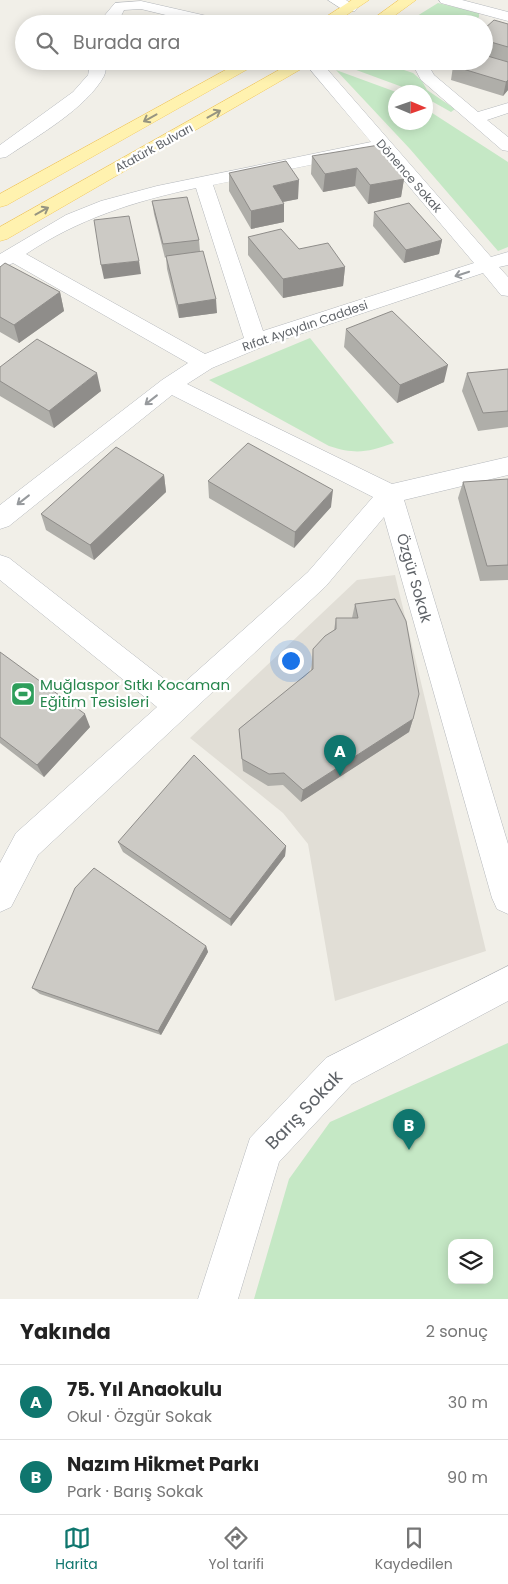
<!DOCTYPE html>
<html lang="tr">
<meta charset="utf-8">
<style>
body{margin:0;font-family:Poppins,sans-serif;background:#f6f6f6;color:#222}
.controls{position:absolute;right:15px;bottom:15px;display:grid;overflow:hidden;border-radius:10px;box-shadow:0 2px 12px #0003}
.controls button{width:45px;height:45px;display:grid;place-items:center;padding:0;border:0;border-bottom:1px solid #e0e0e0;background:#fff;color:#222;font:25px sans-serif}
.compass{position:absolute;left:388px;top:85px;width:45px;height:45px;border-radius:50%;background:#fff;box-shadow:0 2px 12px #0003;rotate:92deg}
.you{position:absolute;left:290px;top:660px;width:18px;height:18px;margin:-12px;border:4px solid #fff;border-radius:50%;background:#1a73e8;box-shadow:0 0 0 8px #1a73e833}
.badge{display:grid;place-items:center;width:32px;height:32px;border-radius:50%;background:#0f766e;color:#fff;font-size:16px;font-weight:700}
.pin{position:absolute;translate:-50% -41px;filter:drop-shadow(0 1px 2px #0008)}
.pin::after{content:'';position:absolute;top:26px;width:18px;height:15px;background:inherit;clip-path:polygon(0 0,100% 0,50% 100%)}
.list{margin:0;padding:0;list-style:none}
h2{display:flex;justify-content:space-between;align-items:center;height:65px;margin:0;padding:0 20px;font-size:21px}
h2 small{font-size:16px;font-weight:400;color:#767676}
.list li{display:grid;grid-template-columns:32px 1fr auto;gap:15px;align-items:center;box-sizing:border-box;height:75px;padding:0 20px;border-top:1px solid #e0e0e0}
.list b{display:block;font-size:19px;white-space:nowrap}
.list p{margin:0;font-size:16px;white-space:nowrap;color:#767676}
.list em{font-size:16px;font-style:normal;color:#767676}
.icon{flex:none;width:28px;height:28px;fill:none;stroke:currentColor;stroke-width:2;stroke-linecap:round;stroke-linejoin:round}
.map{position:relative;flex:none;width:508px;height:1299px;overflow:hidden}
.search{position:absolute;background:#fff;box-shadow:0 2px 12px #0003;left:15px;right:15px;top:15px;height:55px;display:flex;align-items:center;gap:12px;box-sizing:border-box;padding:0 18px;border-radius:28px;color:#767676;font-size:19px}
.sheet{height:215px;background:#fff}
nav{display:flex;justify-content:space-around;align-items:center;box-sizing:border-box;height:70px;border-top:1px solid #e0e0e0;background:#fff;font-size:14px;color:#767676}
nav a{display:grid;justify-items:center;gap:2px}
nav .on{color:#0f766e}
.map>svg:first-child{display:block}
</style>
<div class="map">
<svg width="508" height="1299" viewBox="0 0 508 1299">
<rect width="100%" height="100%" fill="#f1efe8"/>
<path fill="#e1ded6" d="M395 575 486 951 335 1001 308 844 283 813 190 738 357 580Z"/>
<path fill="#c5e8c5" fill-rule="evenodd" d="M438 3 479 13V17L473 23 461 22 454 24H404Z
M344 61H394L398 68 413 73 422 81 427 90 455 109 451 112 426 98V92H416L340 64Z
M336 70 396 92V122H426V109L508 162V247L498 251 410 149Z
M310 338 394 443C367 452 357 455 329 446L209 380Z
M508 1043V1299H254L289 1179 330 1122ZM452 1243H489V1280H452Z"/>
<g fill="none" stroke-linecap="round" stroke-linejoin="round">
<defs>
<path id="minor" d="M328 0H346L357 8 355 11H345Z
M439 0H462L508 12V21L441 3Z
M141 1 229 21 231 24H203L141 9 124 10 117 24H102L105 15 115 3Z
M91 61H107C106 66 106 72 104 76 87 108 36 137 6 157L0 158V145L73 92 88 75Z
M303 61H320L491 257 508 252V265L499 267 508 277V296L501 295 483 273 264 346 212 368 187 384 392 484 508 457V475L404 500 508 844V914L497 909 492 898 384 517 326 586 38 855 11 907 0 912V863L16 833 157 707 0 580V555L9 558 177 689 308 572 373 497 172 395 9 526 0 529V505L162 380 188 363 13 263 0 269V254L66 215 101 201 157 186 371 142ZM379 151 474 263 263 331 213 185ZM196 188 244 338 205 354 26 254C78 219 135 201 196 188Z
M419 61H436L430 68 434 75 478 112 508 103V113L487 120 508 137V151L502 150 421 80 414 67Z
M508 966V1001L352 1084 279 1162 238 1299H198L250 1138 326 1058Z"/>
<path id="major" d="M352 0H369L333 24H315Z
M399 0H416L383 24H366Z
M242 61H262L7 205 0 207V194Z
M295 61H315L7 239 0 241V227Z"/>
</defs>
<use href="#minor" stroke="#b5b8bc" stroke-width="1"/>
<use href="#major" stroke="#f2c960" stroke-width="1"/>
<use href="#minor" fill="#fff" fill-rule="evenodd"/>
<use href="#major" fill="#fff2af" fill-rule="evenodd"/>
</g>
<path fill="#afaea9" d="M508 24V90L503 96 451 80 453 66 484 61V29Z
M312 156 404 179 401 197 368 204 355 186 323 192 311 174Z
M229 173 298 199 283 202 284 204V222L251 229 229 191Z
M152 201 199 240 200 251 217 313 179 318 167 269 166 257 165 258 154 214Z
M374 212 442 240 439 254 404 263 373 226Z
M248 237 345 267 343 286 283 298 248 255Z
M0 267 60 292 64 311 19 343 0 332Z
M346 329 444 382 397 403 344 347Z
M0 367 101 391 54 428 0 396Z
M508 369V427L478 431 462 391 467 373Z
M164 475 166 492 94 560 46 530 41 514Z
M508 479V580L480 581 458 498 463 482Z
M208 481 331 507 294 548 209 498Z
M355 604 413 719 409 732 301 802 283 785 268 786 243 771 239 729 311 671 313 649 334 630 336 618H352Z
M0 652 90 727 44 777 0 743Z
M118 842 286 846 285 856 231 926 123 852Z
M206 946 208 952 161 1035 40 994 32 988Z"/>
<path fill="#8f8d8a" d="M508 80V90L503 96 506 82Z
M357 168 355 186 323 192 325 174Z
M404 179 401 197 368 204 370 185Z
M299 180 298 199 272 204 273 186Z
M284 204V222L251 229V211Z
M442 240 439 254 404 263 406 250Z
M139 261 141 274 104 279 101 265Z
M345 267 343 286 283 298V279Z
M60 292 64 311 19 343 14 325Z
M216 299 217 313 179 318 178 305Z
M448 365 444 382 397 403 400 385Z
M97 373 101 391 54 428 49 411Z
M164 475 166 492 94 560 90 545Z
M333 490 331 507 294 548 295 532Z
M85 714 90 727 44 777 37 765Z
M413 719 409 732 301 802 303 790Z
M286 846 285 856 231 926 230 919Z
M206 946 208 952 161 1035 158 1031Z"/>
<path fill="#cccac5" stroke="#8f8d8a" d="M494 20 508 24V47L484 40V29Z
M484 55 508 62V80L506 82 453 66 459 61H484Z
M379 145 404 179 370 185 357 168 325 174 312 156Z
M286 161 299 180 273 186 284 204 251 211 229 173Z
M187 197 199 240 163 244 152 201Z
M409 203 442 240 406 250 374 212Z
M129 216 139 261 101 265 94 220Z
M281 229 299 249 328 243 345 267 283 279 248 237Z
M203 251 216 299 178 305 166 256Z
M5 263 60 292 14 325 0 317V267Z
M392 311 448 365 400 385 346 329Z
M37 339 97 373 49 411 0 381V367Z
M508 369V411L483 413 467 373Z
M248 443 333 490 295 532 208 481Z
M116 447 164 475 90 545 41 514Z
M508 479V565L487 566 463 482Z
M395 599 406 621 419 694 413 719 303 790 284 773 269 774 242 759 239 729 313 669V649L325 636 336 629V618H358L355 604Z
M0 652 85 714 37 765 0 737Z
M194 755 286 846 230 919 118 842Z
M94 868 206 946 158 1031 32 988 75 888Z"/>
<defs><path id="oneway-shaft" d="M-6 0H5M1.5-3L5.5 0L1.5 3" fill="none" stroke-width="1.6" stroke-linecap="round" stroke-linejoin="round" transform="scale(1.25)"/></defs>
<g stroke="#979581">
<use href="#oneway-shaft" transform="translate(214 114) rotate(-29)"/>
<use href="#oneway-shaft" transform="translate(150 118) rotate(151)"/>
<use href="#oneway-shaft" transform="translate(42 211) rotate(-29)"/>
</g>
<g stroke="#979a9d">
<use href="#oneway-shaft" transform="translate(462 274) rotate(162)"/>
<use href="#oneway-shaft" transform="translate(151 400) rotate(142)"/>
<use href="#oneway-shaft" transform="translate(23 500) rotate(142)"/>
</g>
<defs>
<symbol id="stadium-square" viewBox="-11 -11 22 22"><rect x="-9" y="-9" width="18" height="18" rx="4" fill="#2e9e5b" stroke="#fff"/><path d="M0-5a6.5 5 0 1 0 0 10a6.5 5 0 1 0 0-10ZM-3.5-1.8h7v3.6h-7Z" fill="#fff"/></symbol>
</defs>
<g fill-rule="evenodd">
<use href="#stadium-square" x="9" y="680" width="28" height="28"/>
</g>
<g text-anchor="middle" stroke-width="4.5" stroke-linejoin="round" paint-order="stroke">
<g font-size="12" fill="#5f6368" stroke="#fff">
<text transform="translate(154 148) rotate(-29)" y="4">Atatürk Bulvarı</text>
<text transform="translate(409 176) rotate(49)" y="4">Dönence Sokak</text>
<text transform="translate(305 326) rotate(-19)" y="4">Rıfat Ayaydın Caddesi</text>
</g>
<g font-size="15" fill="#5f6368" stroke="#fff">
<text transform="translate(414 578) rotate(74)" y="5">Özgür Sokak</text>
</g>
<g font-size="15" fill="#27864d" stroke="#fff" text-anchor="start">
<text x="40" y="690">Muğlaspor Sıtkı Kocaman<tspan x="40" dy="17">Eğitim Tesisleri</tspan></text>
</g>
<g font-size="18" fill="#5f6368" stroke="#fff">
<text transform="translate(304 1110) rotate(-46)" y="6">Barış Sokak</text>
</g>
</g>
</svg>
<div class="controls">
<button><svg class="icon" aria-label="layers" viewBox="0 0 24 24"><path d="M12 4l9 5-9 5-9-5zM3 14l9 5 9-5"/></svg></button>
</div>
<svg class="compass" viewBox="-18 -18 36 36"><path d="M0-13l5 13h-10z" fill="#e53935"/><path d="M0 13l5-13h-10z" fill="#767676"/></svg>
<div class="you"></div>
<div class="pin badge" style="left:340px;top:776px">A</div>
<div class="pin badge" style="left:409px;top:1150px">B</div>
<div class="search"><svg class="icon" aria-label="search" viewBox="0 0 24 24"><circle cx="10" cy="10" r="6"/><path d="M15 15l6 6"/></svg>Burada ara</div>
</div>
<section class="sheet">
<h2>Yakında<small>2 sonuç</small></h2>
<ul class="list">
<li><span class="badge">A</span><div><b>75. Yıl Anaokulu</b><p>Okul · Özgür Sokak</p></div><em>30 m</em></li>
<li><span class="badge">B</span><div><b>Nazım Hikmet Parkı</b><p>Park · Barış Sokak</p></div><em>90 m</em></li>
</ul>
</section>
<nav>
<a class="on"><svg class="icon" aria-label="map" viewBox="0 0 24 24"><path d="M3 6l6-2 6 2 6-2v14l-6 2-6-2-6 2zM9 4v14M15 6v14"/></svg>Harita</a>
<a><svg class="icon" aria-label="directions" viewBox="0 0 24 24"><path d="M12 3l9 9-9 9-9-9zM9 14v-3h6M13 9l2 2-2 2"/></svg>Yol tarifi</a>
<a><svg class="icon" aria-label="saved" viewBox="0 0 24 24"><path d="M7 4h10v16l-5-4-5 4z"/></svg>Kaydedilen</a>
</nav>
